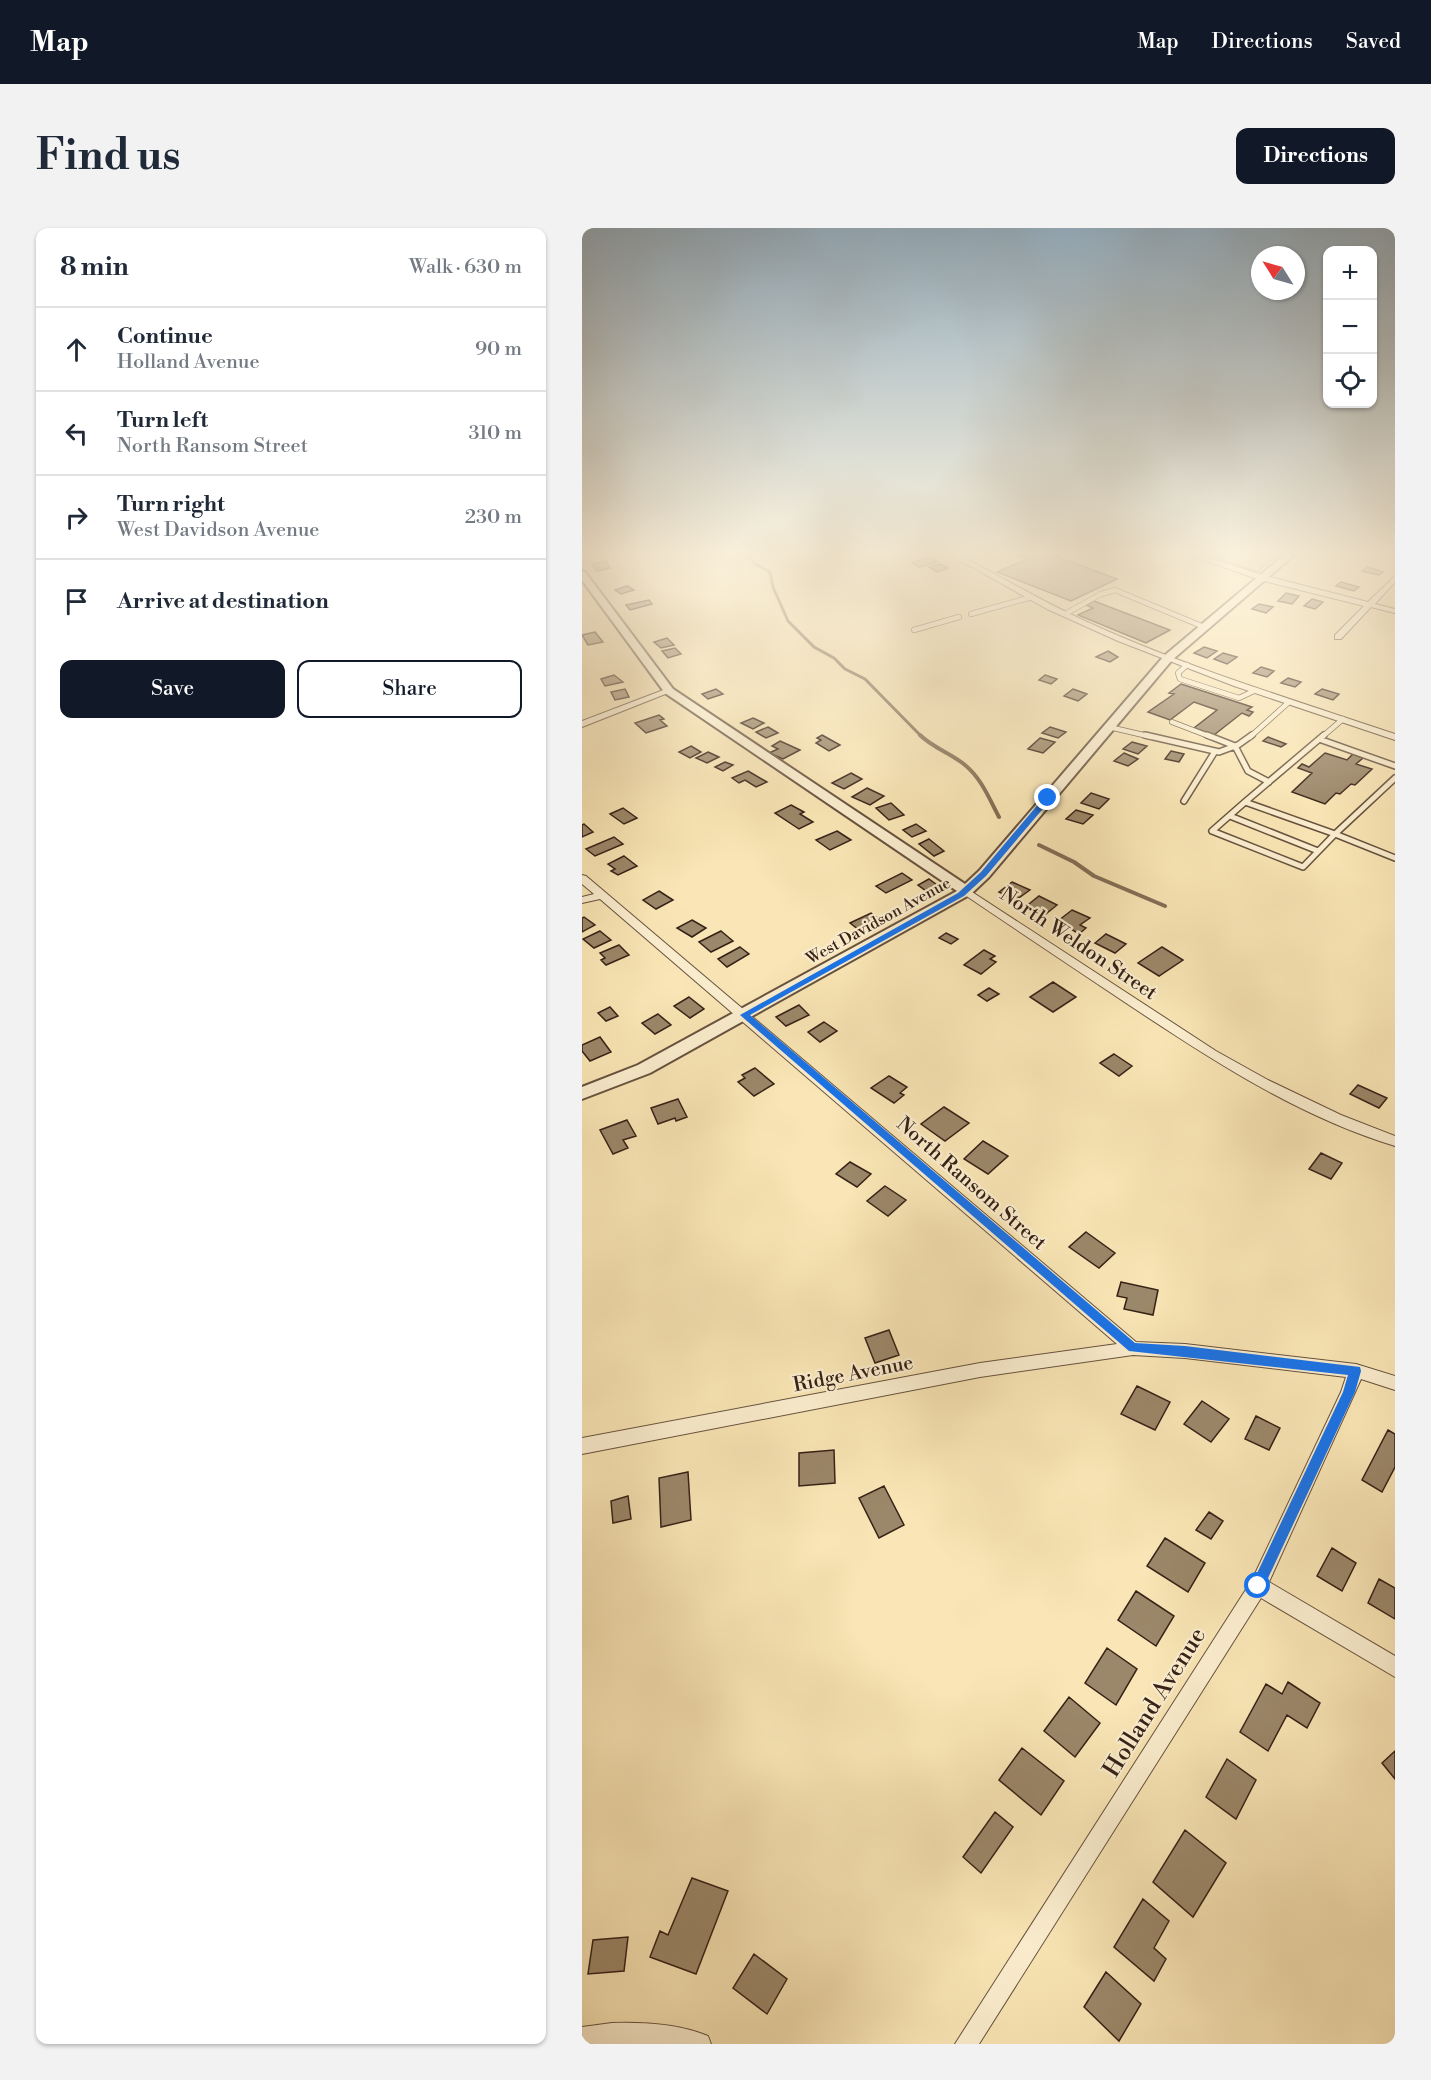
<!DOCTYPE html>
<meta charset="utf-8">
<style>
body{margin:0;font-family:"Libre Bodoni",serif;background:#f2f2f3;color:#1f2937}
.controls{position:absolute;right:18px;top:18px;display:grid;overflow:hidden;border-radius:12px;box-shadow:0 2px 4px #0004}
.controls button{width:54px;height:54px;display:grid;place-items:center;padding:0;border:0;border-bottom:2px solid #e0e1e3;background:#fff;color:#1f2937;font:30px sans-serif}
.compass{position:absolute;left:669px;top:18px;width:54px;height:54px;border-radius:50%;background:#fff;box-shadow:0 2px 4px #0004;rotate:307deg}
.stop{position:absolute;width:18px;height:18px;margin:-14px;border:4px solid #1a73e8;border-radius:50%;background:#fff}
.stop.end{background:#1a73e8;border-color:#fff;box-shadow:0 2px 6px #0008}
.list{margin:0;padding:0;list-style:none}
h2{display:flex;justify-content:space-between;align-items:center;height:78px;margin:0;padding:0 24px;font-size:26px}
h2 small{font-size:20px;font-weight:400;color:#747a83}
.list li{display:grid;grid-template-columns:39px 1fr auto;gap:18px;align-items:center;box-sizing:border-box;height:84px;padding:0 24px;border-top:2px solid #e0e1e3}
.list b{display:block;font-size:22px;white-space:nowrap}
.list p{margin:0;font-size:20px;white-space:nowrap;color:#747a83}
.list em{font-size:20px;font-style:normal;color:#747a83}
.actions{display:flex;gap:12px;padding:18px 24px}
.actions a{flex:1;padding:14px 0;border:2px solid #111827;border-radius:12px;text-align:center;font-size:21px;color:#111827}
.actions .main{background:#111827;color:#fff}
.icon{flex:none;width:33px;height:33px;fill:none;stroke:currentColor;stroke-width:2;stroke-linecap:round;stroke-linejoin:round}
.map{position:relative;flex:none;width:813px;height:1816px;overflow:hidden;border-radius:12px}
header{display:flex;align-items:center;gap:36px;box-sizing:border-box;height:84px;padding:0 30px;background:#111827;color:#fff}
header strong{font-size:28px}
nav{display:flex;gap:33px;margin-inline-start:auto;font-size:21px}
.intro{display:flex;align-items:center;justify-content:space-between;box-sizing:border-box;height:144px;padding:0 36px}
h1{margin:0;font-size:42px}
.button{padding:15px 27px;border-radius:12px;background:#111827;color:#fff;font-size:21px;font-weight:700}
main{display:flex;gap:36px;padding:0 36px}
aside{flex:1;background:#fff;border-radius:12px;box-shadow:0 2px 4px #0004}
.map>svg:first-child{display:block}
</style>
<header>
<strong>Map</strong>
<nav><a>Map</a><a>Directions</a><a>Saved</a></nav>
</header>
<div class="intro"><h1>Find us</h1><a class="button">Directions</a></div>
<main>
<aside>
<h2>8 min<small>Walk · 630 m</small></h2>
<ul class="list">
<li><svg class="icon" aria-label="ahead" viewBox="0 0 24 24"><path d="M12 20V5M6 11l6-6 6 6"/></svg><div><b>Continue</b><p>Holland Avenue</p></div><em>90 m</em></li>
<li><svg class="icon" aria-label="left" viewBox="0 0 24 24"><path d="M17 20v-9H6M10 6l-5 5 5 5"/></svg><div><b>Turn left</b><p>North Ransom Street</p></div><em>310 m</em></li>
<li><svg class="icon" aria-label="right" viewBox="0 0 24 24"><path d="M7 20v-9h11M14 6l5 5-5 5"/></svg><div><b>Turn right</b><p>West Davidson Avenue</p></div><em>230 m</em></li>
<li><svg class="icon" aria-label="arrive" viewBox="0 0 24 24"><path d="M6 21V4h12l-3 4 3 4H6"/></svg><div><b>Arrive at destination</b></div></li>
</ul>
<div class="actions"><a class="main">Save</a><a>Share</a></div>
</aside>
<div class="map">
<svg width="813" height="1816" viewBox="0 0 813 1816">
<rect width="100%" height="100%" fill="#f9e5b5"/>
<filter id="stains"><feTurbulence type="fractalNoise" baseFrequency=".00333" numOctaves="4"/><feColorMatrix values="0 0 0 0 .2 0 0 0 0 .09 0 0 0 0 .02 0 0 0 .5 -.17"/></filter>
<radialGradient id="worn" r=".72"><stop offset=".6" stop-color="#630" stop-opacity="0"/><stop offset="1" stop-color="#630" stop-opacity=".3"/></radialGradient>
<path fill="#d8c49a" stroke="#877258" stroke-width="1.5" d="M628 327H695L675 344Z"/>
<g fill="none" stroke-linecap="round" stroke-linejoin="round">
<path stroke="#836e55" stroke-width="3" d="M167 327 173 336 188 344 191 359 206 393 232 419 252 430 263 441 283 451 340 509"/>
<path stroke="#836e55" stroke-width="4" d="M338 507C351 520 369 525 383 537 399 550 407 570 417 589
M457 617 492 634 512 648 583 678"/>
</g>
<path fill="#9b8769" stroke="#362117" stroke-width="1.5" d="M471 327 535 351 489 373 415 344 445 331 436 328 438 327Z
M347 329 355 334 337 339 330 335Z
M24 333 28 340 15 343 10 336Z
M358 336 366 340 355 344 347 339Z
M785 339 801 344 797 347 780 343Z
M759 354 777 359 772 363 754 358Z
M45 358 52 362 39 366 33 362Z
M704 365 717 368 710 376 696 373Z
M730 371 741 374 733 381 722 378Z
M67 372 70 376 48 382 44 377Z
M512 373 588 402 564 415 496 387 511 380 504 377Z
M677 376 691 379 684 385 670 381Z
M13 404 21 414 6 417 0 407Z
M85 410 92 417 79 420 72 414Z
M622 419 635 423 625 430 612 425Z
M93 420 99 426 86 430 80 423Z
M526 423 536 429 528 434 514 429Z
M641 425 655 429 645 436 632 431Z
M679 439 692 443 685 449 671 445Z
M32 447 41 454 23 458 19 451Z
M463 447 475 451 469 456 457 452Z
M706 450 719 454 713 459 699 455Z
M599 456 670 479 665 482 671 484 667 488 660 485 632 507 612 500 635 482 612 474 588 492 566 484 592 466 587 465Z
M43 461 47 469 33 472 29 464Z
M134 461 141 466 126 471 120 466Z
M491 461 505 466 496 473 482 468Z
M740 461 757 466 751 472 733 466Z
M77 487 82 491 78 492 85 498 64 505 53 495Z
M171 490 182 495 171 501 159 495Z
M186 499 196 505 184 510 174 504Z
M468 499 484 504 476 510 460 505Z
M240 507 258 517 247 523 234 515 239 512 235 510Z
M686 509 704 516 699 519 681 513Z
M458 510 473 514 461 525 446 521Z
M198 513 218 522 201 531 187 525 196 521 190 518Z
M550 514 565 518 556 526 541 521Z
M109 518 119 524 108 530 97 524Z
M589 523 602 526 597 534 583 531Z
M126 524 137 529 125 535 114 530Z
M542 525 556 531 546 538 532 533Z
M743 525 765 532 771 526 781 530 774 536 790 541 773 557 769 556 758 566 754 565 743 576 710 564 730 545 716 540 720 536 727 539Z
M143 534 151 537 141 543 133 539Z
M166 543 185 554 174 559 163 552 157 555 150 550Z
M269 545 280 551 262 561 250 555Z
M285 560 302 568 288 577 270 569Z
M509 565 527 571 517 581 499 575Z
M309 575 322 587 307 592 294 580Z
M209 577 222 584 218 586 231 594 217 601 193 585Z
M41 580 55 590 42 596 28 586Z
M494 582 511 587 501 596 484 591Z
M2 596 11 604 0 609V597Z
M334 596 344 603 330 609 321 602Z
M255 603 269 612 248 622 234 612Z
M32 609 41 616 13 628 4 621Z
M347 611 362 623 352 628 337 616Z
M42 628 55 638 36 647 29 643 33 641 26 636Z
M320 645 330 652 304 665 294 658Z
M347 651 362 662 351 668 336 657Z
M430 654 448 662 434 672 417 664Z
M77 663 91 672 74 681 61 672Z
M457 668 475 677 460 689 442 680Z
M490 682 508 690 498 697 504 700 497 706 476 693Z
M289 685 301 694 281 705 268 695Z
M2 689 13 697 0 704V690Z
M110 692 124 700 110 709 95 700Z
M18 703 29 712 12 720 1 711Z
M139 703 151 713 129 724 117 714Z
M364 705 376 711 369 716 357 710Z
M524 706 544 716 533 725 513 715Z
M37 717 47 727 24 737 19 732 23 730 18 725Z
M158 719 167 726 145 739 136 731Z
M580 719 601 732 577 748 556 735Z
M402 722 413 728 408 731 414 734 399 746 382 737Z
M471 754 494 769 471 784 448 769Z
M407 760 417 766 405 773 396 767Z
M107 769 122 781 108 790 92 778Z
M217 777 227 787 204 798 194 789Z
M28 779 36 788 24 793 16 785Z
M76 786 89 797 73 806 60 795Z
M242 794 255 803 238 814 226 804Z
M18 809 29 824 8 833 0 823V817Z
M532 826 550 838 537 848 518 835Z
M173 840 192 856 172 868 156 854 163 850 160 847Z
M307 848 325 859 318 865 322 867 312 875 289 860Z
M776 857 805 870 797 880 768 866Z
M96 871 105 889 94 893 93 890 76 896 69 880Z
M362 879 387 895 363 913 339 896Z
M45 892 54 908 41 912 46 920 31 926 18 902Z
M401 913 426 928 406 946 382 931Z
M739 925 760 935 749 951 727 941Z
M268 934 289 946 275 959 254 946Z
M303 958 324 972 306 988 285 973Z
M504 1004 533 1025 517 1040 487 1019Z
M539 1054 576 1062 571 1087 542 1081 545 1070 535 1068Z
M307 1102 317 1127 293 1135 283 1110Z
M555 1158 588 1174 573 1202 539 1186Z
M620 1173 647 1191 629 1214 602 1196Z
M674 1188 698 1200 687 1222 663 1211Z
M806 1202 813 1206V1239L800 1264 780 1252Z
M252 1222 253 1255 217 1258V1225Z
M106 1244 109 1292 79 1299 77 1250Z
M302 1258 322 1297 297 1310 277 1270Z
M46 1268 49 1291 31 1295 29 1273Z
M627 1284 641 1293 629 1311 614 1302Z
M583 1310 623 1335 606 1364 565 1338Z
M750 1320 774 1335 760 1363 735 1348Z
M797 1351 813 1360V1391L786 1375Z
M554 1363 592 1388 574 1418 536 1392Z
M525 1420 555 1441 534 1477 503 1455Z
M706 1454 738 1475 725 1500 705 1487 686 1523 658 1504 684 1456 700 1466Z
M487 1469 518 1495 493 1529 462 1503Z
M440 1520 482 1553 459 1587 417 1552Z
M813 1523V1551L800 1535Z
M645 1531 674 1552 654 1591 624 1569Z
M413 1584 431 1599 399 1645 381 1629Z
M603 1602 644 1635 611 1689 571 1654Z
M110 1650 146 1663 114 1746 68 1729 78 1703 86 1707Z
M561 1671 587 1693 572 1720 584 1731 572 1753 532 1719Z
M46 1709 42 1743 6 1746 11 1712Z
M172 1726 205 1751 185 1786 151 1760Z
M524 1744 559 1776 537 1813 502 1779Z"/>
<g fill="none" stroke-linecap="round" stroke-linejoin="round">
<defs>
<path id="service-far1" d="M389 386 450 369
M483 386 519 366 533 362 622 399
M332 402 377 389
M605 437 596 445 598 451 657 470 674 462
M590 494 629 509
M527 499 570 509
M668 509 707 474
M740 509 761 491"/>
<path id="service" d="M563 507 637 524 656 517 670 507
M625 507 653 518 666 543 687 554
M742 507 663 574 753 606 813 550
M737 511 813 538
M602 573 632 525
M663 574 630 603 721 639 753 606 813 630
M648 588 736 623"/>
<path id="minor" d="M368 327H377C419 349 460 373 503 393 603 439 709 471 813 506V512L652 458 536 413 465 381Z
M607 327H618L684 348 786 374 813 348V354L793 376 813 381V385L789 379 759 411H753V407L782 378 678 352Z
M84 461 91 463 0 499V493Z
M0 647 4 648 554 1114 603 1116 774 1136 813 1148V1162L779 1151 687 1354 813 1428V1449L679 1370 397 1816H373L670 1352 759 1164 764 1149 603 1130 551 1127 398 1149 0 1226V1210L398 1135 535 1116 18 671 0 675V669L12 666 0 656Z
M384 660 634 823 686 852 759 887 813 908V918C717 889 630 832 547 777 492 740 436 703 380 665L379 663Z
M30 1795C61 1794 97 1796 126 1808L129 1816H0V1799Z"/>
<path id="tertiary" d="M702 327H712L590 432 407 649 389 666 68 845 0 871V859L56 837 375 663 83 465 0 352V343L3 344 91 461 383 656 397 643 582 428Z"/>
</defs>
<use href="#service-far1" stroke="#67523e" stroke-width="6"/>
<use href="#service" stroke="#67523e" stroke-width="8"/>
<use href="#minor" stroke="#67523e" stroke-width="2"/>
<use href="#tertiary" stroke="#67523e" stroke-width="4"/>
<use href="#service-far1" stroke="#fbeecf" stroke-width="4.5"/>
<use href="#service" stroke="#fbeecf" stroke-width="5"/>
<use href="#minor" fill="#fbeecf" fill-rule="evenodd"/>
<use href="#tertiary" fill="#fbeecf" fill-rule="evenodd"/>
</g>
<linearGradient id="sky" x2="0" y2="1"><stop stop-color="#94adbe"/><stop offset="0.56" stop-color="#fcf3de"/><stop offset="1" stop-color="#fcf3de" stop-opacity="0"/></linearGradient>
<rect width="813" height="581" fill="url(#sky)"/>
<path fill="#1a73e8" d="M463 568 470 570 404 648 382 668 168 787 553 1115 603 1118 778 1139 779 1143 773 1164 680 1363 676 1365 671 1363 669 1358 761 1164 766 1147 547 1123 158 787 376 665 399 644Z"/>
<g text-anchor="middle" stroke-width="4.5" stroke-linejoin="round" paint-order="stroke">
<g font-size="16" fill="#362117" stroke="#fbeecf">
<text transform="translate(296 692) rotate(-29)" y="6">West Davidson Avenue</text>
</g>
<g font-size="20" fill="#362117" stroke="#fbeecf">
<text transform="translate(497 715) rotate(34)" y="7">North Weldon Street</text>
<text transform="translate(390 955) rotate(41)" y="7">North Ransom Street</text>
<text transform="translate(271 1145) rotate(-11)" y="7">Ridge Avenue</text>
</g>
<g font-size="24" fill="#362117" stroke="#fbeecf">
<text transform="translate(572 1474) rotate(-58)" y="8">Holland Avenue</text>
</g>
</g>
<rect width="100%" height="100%" filter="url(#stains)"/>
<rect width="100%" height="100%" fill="url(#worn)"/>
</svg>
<div class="controls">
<button>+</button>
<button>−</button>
<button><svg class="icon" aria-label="locate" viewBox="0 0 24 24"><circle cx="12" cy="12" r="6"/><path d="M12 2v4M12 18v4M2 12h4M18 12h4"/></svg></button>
</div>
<svg class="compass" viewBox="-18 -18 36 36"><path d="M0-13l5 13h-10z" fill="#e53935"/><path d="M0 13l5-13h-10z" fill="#747a83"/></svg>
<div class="stop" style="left:676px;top:1358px"></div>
<div class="stop end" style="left:466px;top:570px"></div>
</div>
</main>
